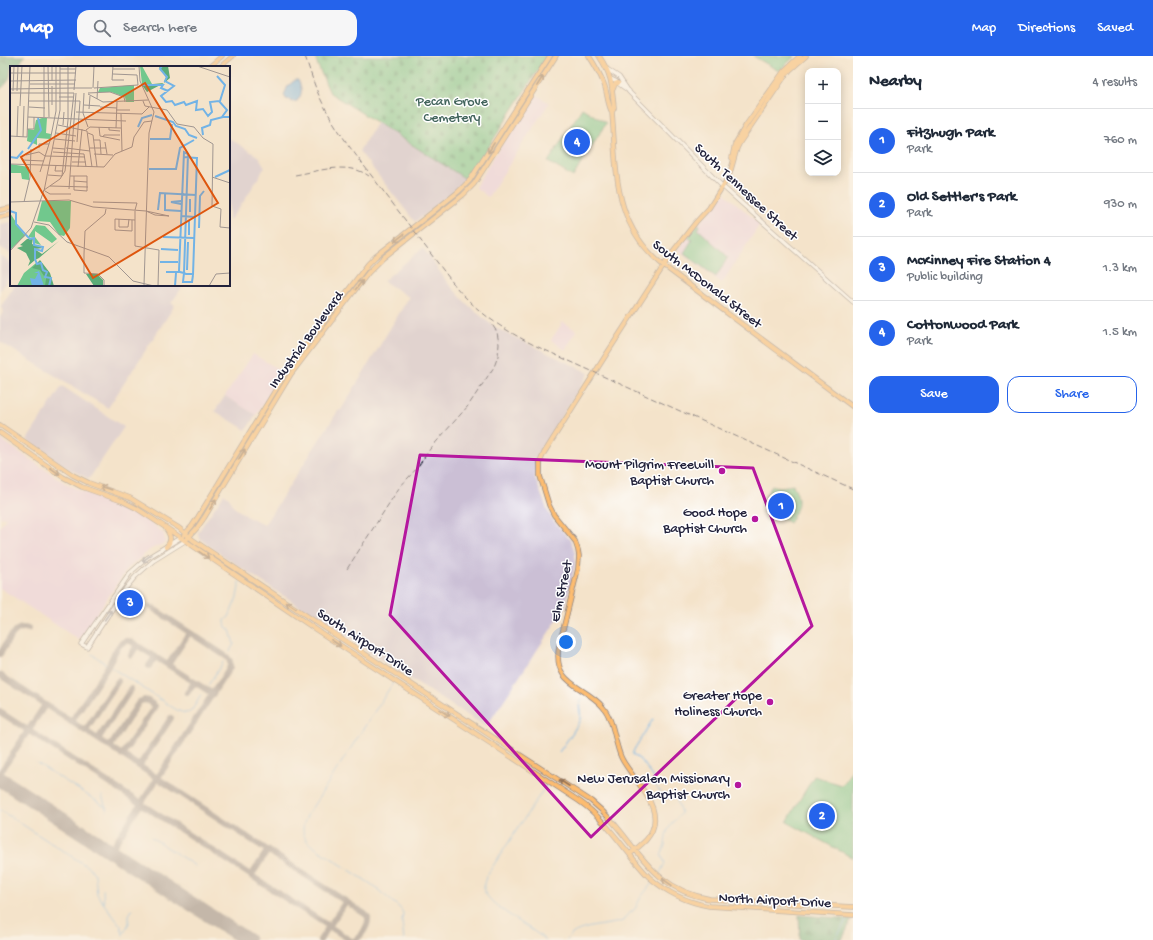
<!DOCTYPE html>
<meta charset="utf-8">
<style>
body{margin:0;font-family:"Gochi Hand",sans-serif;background:#f6f6f7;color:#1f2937}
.controls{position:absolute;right:12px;top:12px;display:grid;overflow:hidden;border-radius:8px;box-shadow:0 2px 10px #0003}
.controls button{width:36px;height:36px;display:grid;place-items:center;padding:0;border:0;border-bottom:1px solid #e0e1e3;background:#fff;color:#1f2937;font:20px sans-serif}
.you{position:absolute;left:566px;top:586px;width:14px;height:14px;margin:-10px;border:3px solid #fff;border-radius:50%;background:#1a73e8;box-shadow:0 0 0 6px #1a73e833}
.badge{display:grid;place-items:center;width:26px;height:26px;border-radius:50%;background:#2563eb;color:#fff;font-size:13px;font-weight:700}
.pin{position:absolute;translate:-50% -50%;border:2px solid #fff;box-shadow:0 1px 4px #0006}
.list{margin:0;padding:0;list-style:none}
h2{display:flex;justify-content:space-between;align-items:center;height:52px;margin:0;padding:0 16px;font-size:17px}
h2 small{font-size:13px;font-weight:400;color:#747a83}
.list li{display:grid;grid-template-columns:26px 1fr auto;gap:12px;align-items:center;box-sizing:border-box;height:64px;padding:0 16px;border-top:1px solid #e0e1e3}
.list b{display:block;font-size:15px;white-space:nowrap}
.list p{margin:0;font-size:13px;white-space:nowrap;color:#747a83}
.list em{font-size:13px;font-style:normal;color:#747a83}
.actions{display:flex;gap:8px;padding:12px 16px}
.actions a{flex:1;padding:9px 0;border:1px solid #2563eb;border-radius:12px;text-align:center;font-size:14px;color:#2563eb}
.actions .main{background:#2563eb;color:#fff}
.icon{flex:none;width:22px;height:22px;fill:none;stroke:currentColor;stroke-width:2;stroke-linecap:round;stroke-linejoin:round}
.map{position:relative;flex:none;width:853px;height:884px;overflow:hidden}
header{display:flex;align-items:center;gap:24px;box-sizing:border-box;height:56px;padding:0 20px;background:#2563eb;color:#fff}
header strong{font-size:19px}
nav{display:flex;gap:22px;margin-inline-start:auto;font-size:14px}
.search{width:280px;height:36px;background:#f6f6f7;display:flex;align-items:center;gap:10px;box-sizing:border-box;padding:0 14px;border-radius:12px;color:#747a83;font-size:15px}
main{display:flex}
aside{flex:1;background:#fff}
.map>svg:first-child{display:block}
</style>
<header>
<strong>Map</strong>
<div class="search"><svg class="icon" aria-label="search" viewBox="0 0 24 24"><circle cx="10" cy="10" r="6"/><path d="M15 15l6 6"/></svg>Search here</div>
<nav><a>Map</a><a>Directions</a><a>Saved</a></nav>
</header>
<main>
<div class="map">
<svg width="853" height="884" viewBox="0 0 853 884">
<defs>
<pattern id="forest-firs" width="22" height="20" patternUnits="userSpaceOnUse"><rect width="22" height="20" fill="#5cac78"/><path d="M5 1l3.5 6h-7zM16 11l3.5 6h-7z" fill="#4c8c64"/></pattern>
<pattern id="cemetery-stones" width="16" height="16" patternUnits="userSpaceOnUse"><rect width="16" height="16" fill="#71c88d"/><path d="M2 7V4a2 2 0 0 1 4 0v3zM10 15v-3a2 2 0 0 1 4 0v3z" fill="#5ca274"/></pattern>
</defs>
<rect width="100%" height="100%" fill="#fff"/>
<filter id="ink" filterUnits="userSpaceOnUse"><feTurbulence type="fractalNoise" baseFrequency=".025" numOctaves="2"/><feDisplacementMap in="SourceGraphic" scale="8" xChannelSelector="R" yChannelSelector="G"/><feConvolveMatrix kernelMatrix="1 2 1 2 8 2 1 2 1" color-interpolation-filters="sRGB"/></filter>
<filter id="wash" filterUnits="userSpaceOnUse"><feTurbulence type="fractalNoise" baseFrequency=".012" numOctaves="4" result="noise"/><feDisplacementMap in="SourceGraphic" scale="16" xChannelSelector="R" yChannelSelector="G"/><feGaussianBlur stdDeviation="0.9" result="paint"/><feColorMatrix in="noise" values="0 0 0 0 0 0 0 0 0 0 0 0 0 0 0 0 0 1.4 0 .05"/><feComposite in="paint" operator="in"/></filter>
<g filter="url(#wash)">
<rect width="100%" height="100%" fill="#f4e3ca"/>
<path fill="#ecd1ea" d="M534 37 549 47 488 141 475 131Z
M723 136 760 168 722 227 678 194 697 168 708 158Z
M563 266 577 275 565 294 551 284Z
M253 298 283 316 256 359 225 340Z
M0 383 68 429 82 435 123 450 154 469 164 478 165 487 151 493 128 512 79 584 0 532V471L6 462 0 461Z"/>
<path fill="#cbbfd5" d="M377 66 466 123 461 132 415 166 359 95Z
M229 82 259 101 265 111 244 145 229 165Z
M11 166V198L0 191V168Z
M423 192 447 226 466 247 488 266 500 274 589 317 541 394 535 410V422L548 456 552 463 571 485 575 496V509L565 552 486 671 396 614 317 562 314 561 286 541 282 539 215 494 199 482 198 476 224 438 229 441 231 447 235 452 251 463 252 462 264 469 338 355 341 354 409 241 383 225Z
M0 200 11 207V218L0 235Z
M15 229H184L171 247 175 249 108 352 0 286V262L3 256 1 250Z
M62 330 124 371 89 423 69 413 27 384Z
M225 340 256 359 246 374 215 355Z"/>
<path fill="#71c88d" stroke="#4a7564" d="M753 0H795L779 15Z
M582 52 606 67 573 121 548 106Z
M698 168 700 169 698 173 728 201 716 221 684 197 692 184 688 181Z
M772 429 779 431 793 429C802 444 798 454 789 467L773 457 762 446Z
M853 712V802L787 766 799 745 814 720 841 729 844 727Z"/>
<path fill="url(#forest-firs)" stroke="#3f675a" d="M0 0H25L17 11H11C11 20 9 28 0 33Z
M799 859 852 863 842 884H800Z"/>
<path fill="url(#cemetery-stones)" stroke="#4a7564" d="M315 0H547L483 100 466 123 330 37 318 10Z"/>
<path fill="#72b3e6" stroke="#4a6a90" d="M295 24H298C302 32 303 38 297 45L291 46 290 44 286 43 284 39 288 30Z"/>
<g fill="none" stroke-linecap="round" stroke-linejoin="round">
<path stroke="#72b3e6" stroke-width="1" d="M230 595 234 588 230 574 226 571 225 567V564L229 561 237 541 240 526
M92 598 106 608
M112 612 160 643
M393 627 308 758C302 770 300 779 311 789L371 828 400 852 403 857 402 865 404 884
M209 628 223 606
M158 644 160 643C167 647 184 662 191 655 195 650 198 644 201 639
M653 663 635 692 633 696V699L642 705 654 722 655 728 657 732 665 740 669 742H676L681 757 680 759 673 766 668 774 666 779 665 789 661 799 665 807 660 817
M559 696C564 689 578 670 580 663 582 654 576 652 582 642
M37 707 106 751
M102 740 107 754
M0 754 91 813 95 819 97 838 104 848
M151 781 171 794
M170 795 171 794 195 810
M103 834 104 848 121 870 123 878V879
M124 877 129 867V859L132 854
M545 884C532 871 486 849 484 833 483 827 486 821 489 816L547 728
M567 884C573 869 609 870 623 865L625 861 635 853 641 841 652 827
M835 884 848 861"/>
<path stroke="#8b8282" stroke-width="6" d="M0 598C7 588 14 567 28 573
M131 599 137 589
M168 609 189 577
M149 610 155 601
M0 619 365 858 368 861C369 869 362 880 355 884
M187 637 194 627
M0 656 350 884
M71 666 107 612C112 604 119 579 132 586L213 638
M85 675 118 625
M98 683 131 633
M110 691 139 646 144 644 148 645 155 650 122 699
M139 710 171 662
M0 717 45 649
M110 795 230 611V605L227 601 151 551
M251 820 268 794
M320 884 346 845"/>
<path stroke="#8b8282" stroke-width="15" d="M0 723 247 884"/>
</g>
</g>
<g filter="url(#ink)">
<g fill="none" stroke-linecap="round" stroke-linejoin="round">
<defs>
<path id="minor" d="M607 13 619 21 629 36 722 130 853 246
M611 23 615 25 629 35
M180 482 147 502 130 517 81 588 87 591 126 532 135 521 153 505 185 485"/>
<path id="major" d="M589 0C595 9 600 18 604 28 607 35 608 51 612 56
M599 0C612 19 612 30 614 52L612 56C617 116 612 168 664 210L853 351
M209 11 222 0
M220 11 233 0
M613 33 615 28 618 27
M732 102 735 88 746 69 784 15 800 0
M0 154 11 152
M0 161 11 159
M0 369 73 419 89 427 130 442 179 472 193 484 319 568 591 745C636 781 645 832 710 843L853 851
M0 377 63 421 82 431 122 445 136 452 165 471 315 573 579 745C608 765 625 796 649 821 667 837 686 846 709 850L853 859
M166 473C171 480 172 485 166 491
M184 479 192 470 198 461 287 315 368 208 375 201 458 136 470 124 550 0
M188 482 197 472 204 462 291 318 368 217 383 202 463 139 474 128 556 0
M630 798C635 794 641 789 646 784 665 762 648 740 634 721 630 715 624 708 621 701 614 685 614 663 602 650 584 629 552 629 559 590L578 513 579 500 578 494 575 485 554 459 549 449 540 420V406L544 397 604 302 674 194 696 166 709 152 726 125 730 117 737 92 740 86 785 20 790 14 806 0"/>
</defs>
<use href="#minor" stroke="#8b8282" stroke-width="5"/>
<use href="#major" stroke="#8b8282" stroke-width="5.5"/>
<use href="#minor" stroke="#fff" stroke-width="3.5"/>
<use href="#major" stroke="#fdbc6f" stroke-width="4"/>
<path stroke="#22223b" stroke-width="1" stroke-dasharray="6 3" stroke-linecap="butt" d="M305 0C308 9 311 18 314 27 322 50 336 71 349 90L456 231C479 258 504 274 536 290L853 433
M295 119C319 115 348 105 369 120
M347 513 399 432 417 412 430 393 468 350 494 311 498 300 499 288 497 276 491 267"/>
</g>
<defs><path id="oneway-shaft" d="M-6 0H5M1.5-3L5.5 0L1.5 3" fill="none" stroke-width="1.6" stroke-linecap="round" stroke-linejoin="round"/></defs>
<g stroke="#906f55">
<use href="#oneway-shaft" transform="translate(540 25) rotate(-58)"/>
<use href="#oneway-shaft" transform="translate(491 92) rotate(122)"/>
<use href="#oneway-shaft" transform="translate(399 182) rotate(142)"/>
<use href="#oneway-shaft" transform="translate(359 229) rotate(-52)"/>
<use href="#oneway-shaft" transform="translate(242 398) rotate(-59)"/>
<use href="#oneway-shaft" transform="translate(55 415) rotate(35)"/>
<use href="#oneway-shaft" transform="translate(106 432) rotate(-162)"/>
<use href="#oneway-shaft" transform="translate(213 448) rotate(-59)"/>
<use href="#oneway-shaft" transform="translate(204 499) rotate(34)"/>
<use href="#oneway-shaft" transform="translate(291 549) rotate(-146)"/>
<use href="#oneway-shaft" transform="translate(336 587) rotate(33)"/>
<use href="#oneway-shaft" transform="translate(445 657) rotate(33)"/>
<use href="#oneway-shaft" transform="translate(564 727) rotate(-147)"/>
<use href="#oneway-shaft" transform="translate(667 826) rotate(-145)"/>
</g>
<g stroke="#9c9ca7">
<use href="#oneway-shaft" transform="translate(147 502) rotate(144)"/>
<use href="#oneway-shaft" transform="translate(108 559) rotate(-56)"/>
</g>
</g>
<path d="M0 0H853V884H0ZM420 399 753 412 812 570 591 781 390 559Z" fill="#f4e3ca" fill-opacity=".55" fill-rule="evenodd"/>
<path fill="none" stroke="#b5179e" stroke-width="3" stroke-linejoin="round" d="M420 399 753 412 812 570 591 781 390 559Z"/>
<g fill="#b5179e" stroke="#fff" stroke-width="1.5">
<circle cx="722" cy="415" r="4"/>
<circle cx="755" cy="463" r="4"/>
<circle cx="770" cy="646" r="4"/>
<circle cx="738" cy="729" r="4"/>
</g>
<g text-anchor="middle" stroke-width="3" stroke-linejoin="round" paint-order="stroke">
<g font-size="14" fill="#42645c" stroke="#fff">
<text x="452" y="49">Pecan Grove<tspan x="452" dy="16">Cemetery</tspan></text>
</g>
<g font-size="14" fill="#22223b" stroke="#fff">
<text transform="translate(747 135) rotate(43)" y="5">South Tennessee Street</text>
<text transform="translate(708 227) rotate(38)" y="5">South McDonald Street</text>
<text transform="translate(305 283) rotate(-54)" y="5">Industrial Boulevard</text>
<text transform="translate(560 535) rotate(-78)" y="5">Elm Street</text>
<text transform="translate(366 585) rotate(33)" y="5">South Airport Drive</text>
<text transform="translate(775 843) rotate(3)" y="5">North Airport Drive</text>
</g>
<g font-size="14" fill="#22223b" stroke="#fff" text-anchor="end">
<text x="714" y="412">Mount Pilgrim Freewill<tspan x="714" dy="16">Baptist Church</tspan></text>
<text x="747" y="460">Good Hope<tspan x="747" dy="16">Baptist Church</tspan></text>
<text x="762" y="643">Greater Hope<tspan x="762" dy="16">Holiness Church</tspan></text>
<text x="730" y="726">New Jerusalem Missionary<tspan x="730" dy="16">Baptist Church</tspan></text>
</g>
</g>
<g transform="translate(10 10)">
<rect width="220" height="220" fill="#f4e3ca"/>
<path d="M130 0H132L142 18H132ZM124 19V36H116L115 31 101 26H88L90 22ZM32 52H37L36 67 41 68 40 73 27 72V79L25 78 17 75 18 63 24 64 26 54ZM0 98 19 101V114L12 113 11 107H0ZM0 147 15 170 0 184ZM26 159 35 160 47 173 42 177 25 165V171L31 179 24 177V172L18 171ZM26 197H31L38 220H7L14 207Z" fill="#71c88d"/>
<path d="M158 0 160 12 154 17 137 26 132 19 154 17 156 11 149 1ZM23 172 22 178 33 182 25 183V194L18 200 20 195 16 187 7 182 13 180 10 179 17 173ZM49 175 29 192 25 194 26 184 32 188ZM30 194 40 207 44 220H35L36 213 30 204 22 202ZM76 208H87L93 214V220H84Z" fill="#5cac78"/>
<path d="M32 135H61L60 162 54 170 49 169 40 156 27 155Z" fill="#71c88d"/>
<path d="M29 205 34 220H30V216V220H22L20 212 25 213 28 207H24Z" fill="#72b3e6"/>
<path fill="none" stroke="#72b3e6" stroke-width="2" d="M152 0 150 3 157 11 155 15 164 20 151 30 156 36 162 35 165 39 174 36 176 39 187 35 186 44 193 43 198 50 202 46 200 36 209 35 217 44 212 51H220M207 10 215 19 210 35M133 19H153L151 22 158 25M145 50 163 56 166 60 175 63 179 69 187 72M128 61 132 52 142 49M193 69 192 62 200 59 201 54 213 51M140 73H160L162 58M18 83 31 64 28 52M0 91 7 92 13 85M173 91 187 92M139 103H166L170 82 184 74M205 111 220 104M155 128V144L171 145M171 135 161 136 171 138M148 144 150 127 186 129M0 145 6 147V158L15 168 20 173 24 172V179L33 181 32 185 25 183V193L27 198 31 197 33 204 37 206 35 211 41 212 39 220M180 146V133M171 150 185 151M189 162 190 130 194 125M179 169V154M153 171 184 172M151 183 168 184M150 196H168M177 204 178 176M156 206H169M183 209 182 216H173L174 207 178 88 174 86 169 205 170 206 174 207 176 208H183M183 209 187 91M165 220 166 207"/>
<path fill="none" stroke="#a09691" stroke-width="1" d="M38 0 39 51M103 0 102 14H114M129 0 130 15 144 46 139 67 134 219M187 0 220 11M50 3H66M103 3H125M0 7H66M0 15 66 14M42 15V0M20 18H65M64 22H82M83 22 84 0M84 22 128 19 127 9 103 8M0 23 64 22M64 24 66 0M3 25 4 0M7 25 8 0M0 27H64M74 27 73 47 78 61M78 27 100 26 114 31 115 36M78 28 93 36 138 34M49 31H63M87 33 88 15M19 35H70L67 76M133 35 135 40 157 44 167 58 184 61 193 72 203 78 202 140 211 143 210 161 220 162M42 39V20M74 39 90 40M10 40 12 0M19 41 35 42M90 41 107 42M79 43 80 30M106 44H120M66 46 132 48 139 41M111 48 112 85M18 51 116 55M34 51V0M48 59 77 65 82 101M53 59 54 46M89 61 90 70 110 74M99 61V64L110 65M106 62 107 36M17 63H24V51M76 64 80 61 111 62M46 67 66 70M78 67 83 69 87 101M0 70 17 71 20 0M7 71 8 40M13 71 14 40M93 71 94 69H110M45 73 65 75M84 74H90L91 88M95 76 97 88M29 82V78H39M43 82 55 83M56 82 80 85M80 82H96M43 86 74 88 76 101M84 88 103 89M16 89 29 86 35 90 75 91M12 94 34 95M62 96H76M0 98 94 101 105 88 122 81 124 71 134 56 142 55M46 99 45 105H53M68 101 72 63M30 106 40 75 46 45V0M38 109 52 110 58 54V0M60 110H77V125L64 124V110M202 111 220 117M64 115 77 116M40 120 78 121M59 123 66 27M34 125 50 44V0M35 125 40 128H61M0 136 59 134 83 141 136 145M14 136 20 111 21 83M83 136 127 137 125 144M125 145V180L149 184 148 220M136 145 145 149 159 150 136 145M109 153V161H118L119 153M122 154V165L105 164V153L125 154M24 156 39 159 57 176 99 191 123 215 144 220M0 185 21 162 34 124 50 113 55 105 64 27M94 220V214L88 208 74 207V188L75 165 95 148 96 143M199 220 206 208 220 207"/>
<path fill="#de560e" fill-opacity="0.15" stroke="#de560e" stroke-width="2" d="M135 17 208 137 83 212 11 91Z"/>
<rect width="220" height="220" fill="none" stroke="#22223b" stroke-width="2"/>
</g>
</svg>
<div class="controls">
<button>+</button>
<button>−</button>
<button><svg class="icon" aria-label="layers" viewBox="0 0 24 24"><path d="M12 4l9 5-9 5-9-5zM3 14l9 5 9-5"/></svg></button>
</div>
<div class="you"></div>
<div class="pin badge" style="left:781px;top:450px">1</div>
<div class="pin badge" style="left:822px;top:760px">2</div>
<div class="pin badge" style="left:130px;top:547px">3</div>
<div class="pin badge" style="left:577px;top:86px">4</div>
</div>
<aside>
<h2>Nearby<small>4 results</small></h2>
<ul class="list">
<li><span class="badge">1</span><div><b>Fitzhugh Park</b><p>Park</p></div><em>760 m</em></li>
<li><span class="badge">2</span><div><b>Old Settler's Park</b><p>Park</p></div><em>930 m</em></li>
<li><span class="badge">3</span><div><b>McKinney Fire Station 4</b><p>Public building</p></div><em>1.3 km</em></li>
<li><span class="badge">4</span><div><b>Cottonwood Park</b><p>Park</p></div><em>1.5 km</em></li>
</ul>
<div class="actions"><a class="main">Save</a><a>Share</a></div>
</aside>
</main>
